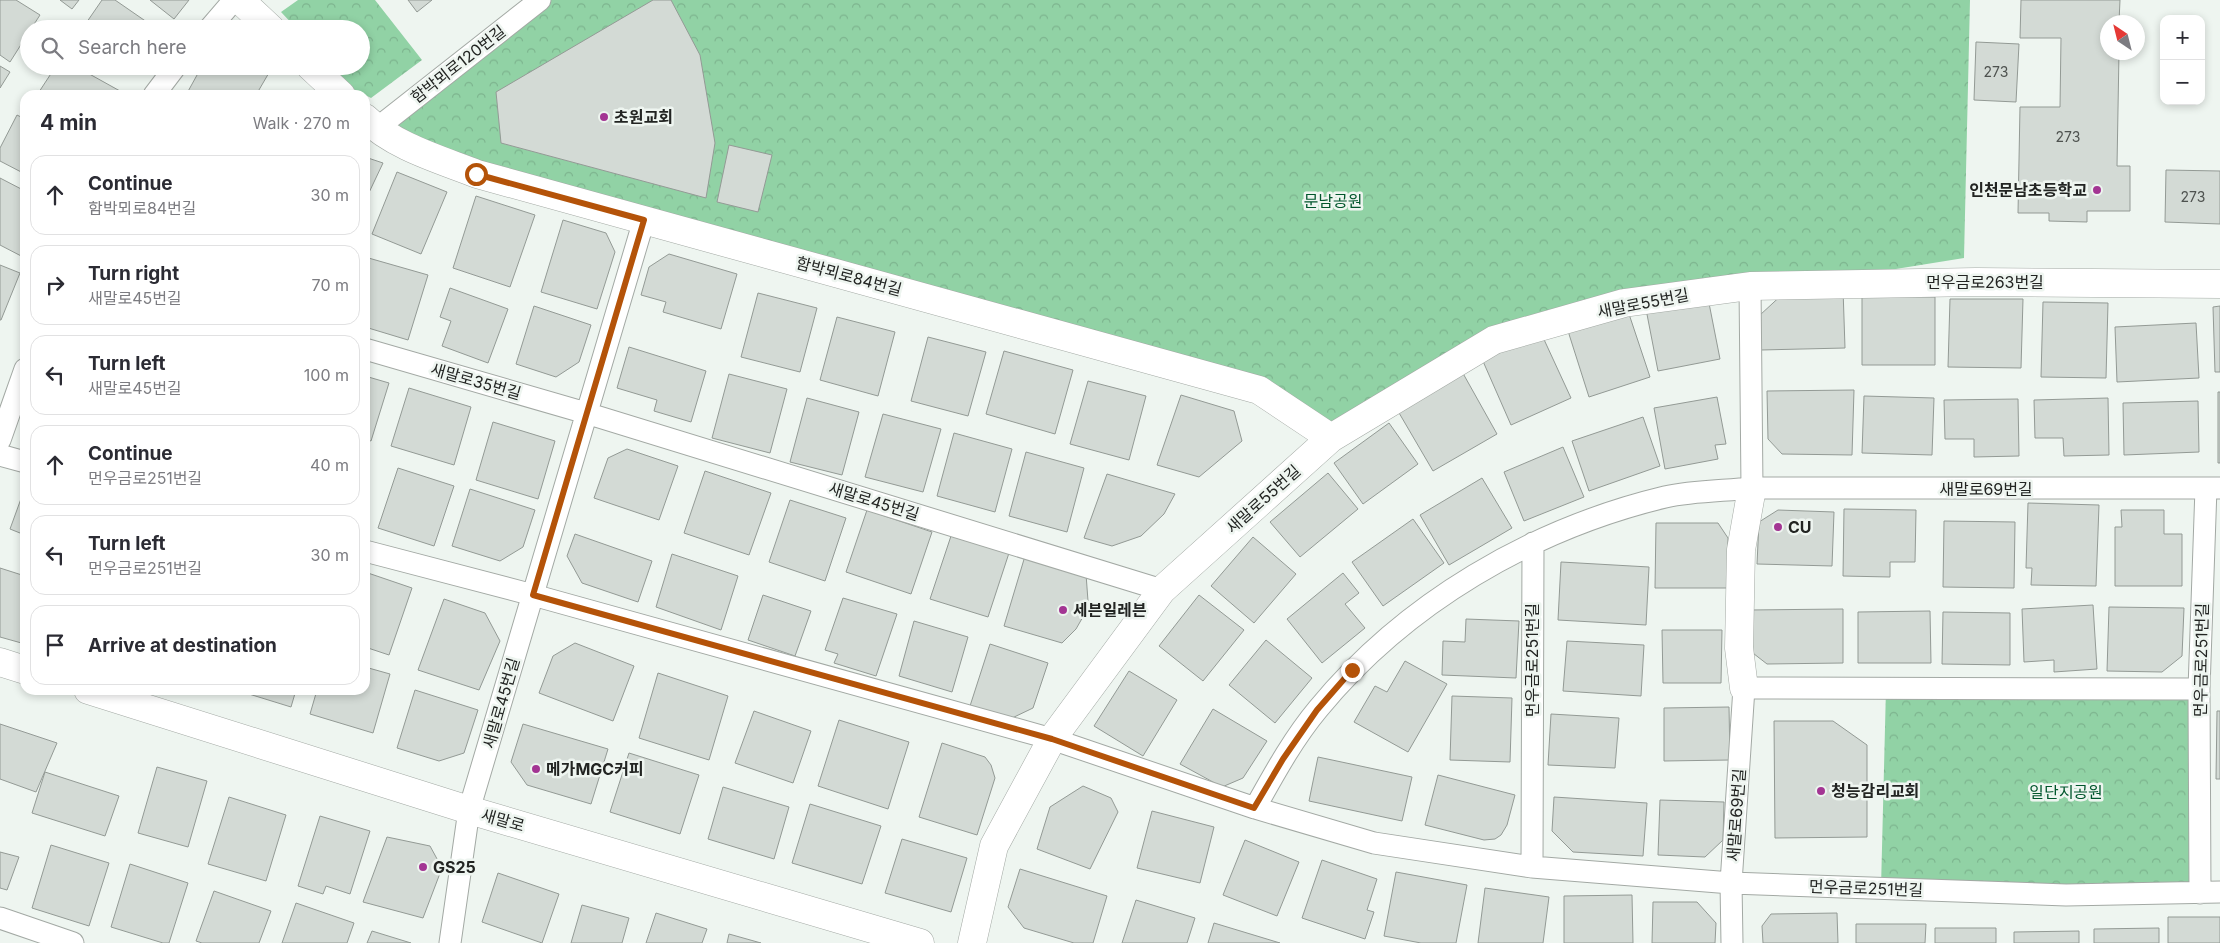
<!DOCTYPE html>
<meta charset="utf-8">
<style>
body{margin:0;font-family:Inter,"Noto Sans KR",sans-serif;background:#f2f2f3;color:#2b2b33}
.controls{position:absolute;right:15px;top:15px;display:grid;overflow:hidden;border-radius:10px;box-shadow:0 2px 8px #0003}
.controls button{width:45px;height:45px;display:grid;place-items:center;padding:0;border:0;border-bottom:1px solid #e1e1e2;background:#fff;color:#2b2b33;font:25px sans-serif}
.compass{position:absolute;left:2100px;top:15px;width:45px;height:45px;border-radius:50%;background:#fff;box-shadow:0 2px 8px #0003;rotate:325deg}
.stop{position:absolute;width:15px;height:15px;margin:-11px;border:4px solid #b45309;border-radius:50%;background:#fff}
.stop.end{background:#b45309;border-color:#fff;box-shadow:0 1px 5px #0008}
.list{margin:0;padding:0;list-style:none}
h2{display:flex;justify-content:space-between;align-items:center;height:65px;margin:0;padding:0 20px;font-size:21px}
h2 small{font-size:16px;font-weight:400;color:#7c7c81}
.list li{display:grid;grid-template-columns:32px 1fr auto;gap:15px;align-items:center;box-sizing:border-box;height:80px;margin:0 10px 10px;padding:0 10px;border:1px solid #e1e1e2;border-radius:15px}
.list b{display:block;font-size:19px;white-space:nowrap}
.list p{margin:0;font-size:16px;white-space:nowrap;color:#7c7c81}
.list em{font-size:16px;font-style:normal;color:#7c7c81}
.icon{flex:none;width:28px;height:28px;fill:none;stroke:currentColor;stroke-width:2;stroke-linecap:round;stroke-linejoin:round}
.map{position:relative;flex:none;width:2220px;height:943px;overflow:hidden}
.search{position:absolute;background:#fff;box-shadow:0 2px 8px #0003;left:20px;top:20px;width:350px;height:55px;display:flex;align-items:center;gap:12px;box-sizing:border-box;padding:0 18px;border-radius:28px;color:#7c7c81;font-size:19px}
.panel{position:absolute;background:#fff;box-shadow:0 2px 8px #0003;left:20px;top:90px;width:350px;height:605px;border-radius:15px}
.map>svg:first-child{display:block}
</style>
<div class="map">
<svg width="2220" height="943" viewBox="0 0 2220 943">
<defs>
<pattern id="park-crowns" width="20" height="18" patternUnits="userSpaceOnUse" patternTransform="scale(1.25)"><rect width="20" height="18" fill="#91d2a5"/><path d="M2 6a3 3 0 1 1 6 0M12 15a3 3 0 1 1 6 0" fill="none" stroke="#7db48e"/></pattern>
</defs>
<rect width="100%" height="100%" fill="#eef5f0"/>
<path fill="url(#park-crowns)" d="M298 0H375L422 60 371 98 355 90 332 66H361V29H297L281 12Z
M540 0H1970L1964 258 1809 283 1494 340 1331 438 1259 390 644 220 376 129Z
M1886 688 2199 689 2200 893 1881 888Z"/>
<path fill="#d3dad5" stroke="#939a95" d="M0 0H16L40 15 31 29H29V32L10 62 0 55Z
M60 0H79L72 9Z
M102 0H115L157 29H82Z
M150 0H189L174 19Z
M408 0H432L417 12Z
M653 0H671L700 55 715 143 706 198 501 143 496 92Z
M2021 0H2120L2119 22H2108V52H2119L2117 166H2130V211H2087V222L2049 221V213H2018L2020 107H2060L2061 38H2020Z
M1976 42 2019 44 2016 102 1974 100Z
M0 66 10 72 0 88Z
M56 66H75L120 91 117 95H37Z
M202 66H261L270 71 256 95H186Z
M17 115 25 119V174L0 161V148Z
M729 145 772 155 758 212 717 202Z
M365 157 383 163 365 201Z
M2166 170 2220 171V224L2165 222Z
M397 172 447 192 421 254 372 234Z
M0 178 25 191V258L0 245Z
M476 196 535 215 510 287 453 268Z
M563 220 606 233 615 252 597 309 541 292Z
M669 254 737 274 721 329 663 312 666 302 641 295 649 267Z
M365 257 428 275 408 340 365 327Z
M0 265 20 273 1 320H0Z
M450 288 508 309 488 363 442 346 451 321 440 317Z
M1843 289 1845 348 1761 350 1760 315 1786 291Z
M758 293 817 308 800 372 741 357Z
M1707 293 1720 359 1658 371 1645 304Z
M1862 296 1935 297V365H1862Z
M1950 299H2023L2021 368 1948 367Z
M2043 302 2108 303 2106 378 2041 377Z
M534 306 591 325 579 362 556 377 516 364Z
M2220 306V372H2215L2213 307Z
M1628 311 1650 377 1589 397 1568 331Z
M837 317 895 332 878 396 820 380Z
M2196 323 2199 378 2117 382 2115 327Z
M1541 333 1571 398 1511 425 1482 359Z
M928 337 986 352 968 416 911 401Z
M629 347 706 371 691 422 654 411 657 400 617 388Z
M1004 351 1073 370 1055 434 986 414Z
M1460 368 1497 434 1433 471 1395 406Z
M729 374 787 389 770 453 712 438Z
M365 376 389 383 371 441 365 439Z
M1088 381 1146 396 1129 460 1070 444Z
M409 388 471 407 454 465 391 446Z
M1854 390 1852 455 1782 454 1768 439 1767 391Z
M2218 392H2220V463H2218Z
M1181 395 1234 411 1242 441 1199 477 1157 465Z
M1864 396 1934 398 1932 455 1862 453Z
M1717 397 1726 444 1715 445 1718 459 1665 469 1654 408Z
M807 398 859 412 842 475 790 462Z
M2108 398 2109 455 2064 456 2063 438H2035L2034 400Z
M2018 399 2019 456 1974 457V439H1945L1944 400Z
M2198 401 2199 452 2124 455 2123 403Z
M883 414 941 429 923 492 865 477Z
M1643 417 1660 466 1589 491 1572 441Z
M493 422 555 441 538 499 476 480Z
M1389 423 1418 464 1363 504 1334 463Z
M954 433 1012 449 995 512 937 496Z
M1563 447 1584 497 1524 521 1504 472Z
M627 449 678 466 659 520 594 498 608 458Z
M1026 452 1084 468 1067 532 1009 516Z
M398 468 454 486 434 546 378 528Z
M705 471 771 493 749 555 684 533Z
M1328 473 1358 509 1300 557 1270 522Z
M1107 474 1175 494 1164 514 1141 536 1112 546 1084 538Z
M1482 478 1512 528 1449 565 1420 515Z
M470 489 535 510 523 547 500 561 452 546Z
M25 495V535L10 529 22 496Z
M790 500 846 518 825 581 769 562Z
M2028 503 2099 505 2096 586 2031 585 2032 568H2026Z
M1844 509 1916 510 1915 562H1890V577L1843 576Z
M867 510 932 532 911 594 846 572Z
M1778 510 1834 512 1832 566 1757 564 1759 522Z
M2121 510H2164V534H2182V586H2115V527H2122Z
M1413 519 1444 563 1383 606 1352 562Z
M1944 521 2015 522 2014 588 1943 587Z
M1656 523H1718L1728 538 1727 588H1655Z
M575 534 652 561 638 602 582 583 567 556Z
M951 536 1009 553 988 617 930 599Z
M1253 537 1296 574 1254 623 1211 586Z
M672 554 738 576 721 630 656 607Z
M1025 556 1086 574 1088 601 1084 615 1076 629 1062 643 1004 626Z
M1561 562 1649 567 1646 625 1558 620Z
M0 568 25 576V644L0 637Z
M365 572 412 588 389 655 365 647Z
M1343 573 1359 593 1345 604 1365 628 1322 663 1287 619Z
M763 595 811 611 795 656 748 640Z
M1199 595 1244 630 1203 681 1159 646Z
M843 598 897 614 876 676 834 663 838 654 825 650Z
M444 599 485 613 500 641 479 690 418 670Z
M2093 605 2097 669 2054 672V660L2024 662 2022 609Z
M2109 607 2184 608 2182 656 2162 672 2107 671Z
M1843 609V663L1767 664 1749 650V610Z
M1930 611 1931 663H1858V612Z
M1943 612 2010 613V665L1942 664Z
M1466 619 1519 621 1516 678 1442 675 1443 641 1465 642Z
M914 621 968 637 952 692 899 676Z
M1662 630H1722L1721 683H1663Z
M1266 640 1312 678 1275 723 1229 685Z
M1567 641 1644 645 1641 696 1563 691Z
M575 643 634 666 613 721 539 693 553 656Z
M990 644 1048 663 1033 708 1010 719 970 706Z
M1405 661 1447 684 1408 752 1354 722 1375 686 1387 692Z
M365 667 390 674 373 733 310 714 317 690H365Z
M1129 671 1177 700 1143 756 1094 726Z
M658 673 728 696 709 760 639 738Z
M236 690H296L291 707Z
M415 690 478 710 464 753 439 761 397 748Z
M1452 696 1512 698 1510 762 1450 760Z
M1729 707 1730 760 1664 761V708Z
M1213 709 1267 741 1243 778 1222 787 1180 764Z
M754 711 811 731 793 783 735 763Z
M2217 711H2220V779H2216Z
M1551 714 1619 718 1615 768 1548 765Z
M839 720 909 742 888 809 818 786Z
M1774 721H1833L1867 745V837L1775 838Z
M0 724 57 743 36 792 0 779Z
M523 724 608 749 591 804 527 785 511 762Z
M942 743 985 757 991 765 995 778 977 835 919 817Z
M629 753 699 775 680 834 610 812Z
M1318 757 1412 777 1402 821 1309 801Z
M157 767 207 781 188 847 138 833Z
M45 772 119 796 105 836 32 813Z
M1438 775 1515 795 1507 825 1501 835 1495 839 1484 840 1425 825Z
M1083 786 1111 798 1118 812 1090 869 1037 849 1050 807Z
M723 787 789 807 774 859 708 839Z
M229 797 286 815 266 881 208 864Z
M1554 797 1647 803 1643 856 1573 852 1552 831Z
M1660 800 1724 802 1723 840 1705 857 1658 855Z
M810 804 881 826 862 884 792 863Z
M1152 811 1214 827 1200 883 1137 868Z
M320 816 370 831 350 894 326 886 323 894 298 886Z
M387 837 430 846 442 868 423 918 363 902Z
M902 839 967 858 951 912 885 893Z
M1245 840 1299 862 1277 916 1223 895Z
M51 845 109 863 89 926 32 908Z
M0 852 19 857 7 890 0 888Z
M1322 860 1377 879 1367 910 1374 912 1365 939 1302 918Z
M130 864 188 883 169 943H163L111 927Z
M1020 869 1107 896 1093 943H1074L1024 928 1008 907Z
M1396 872 1467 885 1456 943H1421L1384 936Z
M498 873 559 894 542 943 482 922Z
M1485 888 1549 897 1543 943H1478Z
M214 891 271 911 259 943H202L196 941Z
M1632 895 1633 943H1564V896Z
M1136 900 1195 918 1187 943H1122Z
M1653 902H1697L1716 923 1715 943H1652Z
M296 903 354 923 347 943H282Z
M582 905 629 918 622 943H571Z
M656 913 707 929 702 943H646Z
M1837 913 1838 943H1763L1762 926 1771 914Z
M2168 917H2220V943H2168Z
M1214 923 1280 943H1208Z
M1856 924H1926L1925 943H1856Z
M1935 928H1996V943H1935Z
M2159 928V943H2094V929Z
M372 931 411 943H367Z
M2079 931V943H2014V932Z
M729 934 761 943H727Z"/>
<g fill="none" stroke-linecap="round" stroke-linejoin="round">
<defs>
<path id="service" d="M209 29 234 0
M154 95 176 66
M376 129 540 0
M1750 286 1752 488H2220
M365 349 586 413 1162 590
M0 440 25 369
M0 455 25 462
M365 551 533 595 1052 739 1255 808 1374 843 1532 867 1731 883 2066 895 2220 892
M1255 808C1274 774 1293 739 1318 709 1405 603 1532 529 1665 497 1692 491 1723 491 1752 488
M1532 867 1533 543
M2200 893 2199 689 2206 488
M0 918 73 943
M450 943 469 810 644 220
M1732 943 1731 883 1744 688 2199 689"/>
<path id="pedestrian" d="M1744 688 1739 648 1741 550 1752 488"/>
<path id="minor" d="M240 0 271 29
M310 66 341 95
M365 118C395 147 439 159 477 174L1259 390 1331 438
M972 943 994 846 1052 739 1162 590 1331 438 1494 340 1624 303 1750 286 1976 282 2220 284"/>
<path id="tertiary" d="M0 662 25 670
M88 690 469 810 920 943"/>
</defs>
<use href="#service" stroke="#a3a9a4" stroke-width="23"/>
<use href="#pedestrian" stroke="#a3a9a4" stroke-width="29"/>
<use href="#minor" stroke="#a3a9a4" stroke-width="29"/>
<use href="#tertiary" stroke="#a3a9a4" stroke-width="29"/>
<use href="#service" stroke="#fff" stroke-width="21"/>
<use href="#pedestrian" stroke="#fff" stroke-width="28"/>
<use href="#minor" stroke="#fff" stroke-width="28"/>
<use href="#tertiary" stroke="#fff" stroke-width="28"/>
</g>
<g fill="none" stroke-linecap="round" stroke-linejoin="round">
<path stroke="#b45309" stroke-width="6" d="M476 174 644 220 533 595 1052 739 1254 808 1283 759 1317 710 1352 670"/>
</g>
<g fill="#a33593" stroke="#eef5f0" stroke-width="2">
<circle cx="604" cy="117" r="5"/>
<circle cx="2097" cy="190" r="5"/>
<circle cx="1778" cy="527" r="5"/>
<circle cx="1063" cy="610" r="5"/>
<circle cx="536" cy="769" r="5"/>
<circle cx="1821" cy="791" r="5"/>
<circle cx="423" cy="867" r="5"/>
</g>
<g text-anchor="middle" stroke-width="5" stroke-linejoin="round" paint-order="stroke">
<g font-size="14" fill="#4e524f">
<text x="1996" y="77">273</text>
<text x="2068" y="142">273</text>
<text x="2193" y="202">273</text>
</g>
<g font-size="16" fill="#222422" stroke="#eef5f0">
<text transform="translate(458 64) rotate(-38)" y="6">함박뫼로120번길</text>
<text transform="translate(849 276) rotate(15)" y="6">함박뫼로84번길</text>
<text x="1985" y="288">먼우금로263번길</text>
<text transform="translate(1643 303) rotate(-11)" y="6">새말로55번길</text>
<text transform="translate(476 381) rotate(16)" y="6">새말로35번길</text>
<text x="1986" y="495">새말로69번길</text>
<text transform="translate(1263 499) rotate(-42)" y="6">새말로55번길</text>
<text transform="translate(874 501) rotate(17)" y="6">새말로45번길</text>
<text transform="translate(1532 660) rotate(-90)" y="6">먼우금로251번길</text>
<text transform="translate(2201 660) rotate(-89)" y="6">먼우금로251번길</text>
<text transform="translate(501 703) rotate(-74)" y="6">새말로45번길</text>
<text transform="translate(1736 815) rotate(-86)" y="6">새말로69번길</text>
<text transform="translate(503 820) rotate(16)" y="6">새말로</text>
<text transform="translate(1866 888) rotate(2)" y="6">먼우금로251번길</text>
</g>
<g font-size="16" font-weight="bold" fill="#222422" stroke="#eef5f0" text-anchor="start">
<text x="614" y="123">초원교회</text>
<text x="2087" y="196" text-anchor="end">인천문남초등학교</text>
<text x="1788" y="533">CU</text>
<text x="1073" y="616">세븐일레븐</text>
<text x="546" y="775">메가MGC커피</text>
<text x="1831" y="797">청능감리교회</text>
<text x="433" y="873">GS25</text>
</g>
<g font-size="16" fill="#00562c" stroke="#eef5f0">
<text x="1333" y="207">문남공원</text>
<text x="2066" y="798">일단지공원</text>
</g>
</g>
</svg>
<div class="controls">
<button>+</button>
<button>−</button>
</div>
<svg class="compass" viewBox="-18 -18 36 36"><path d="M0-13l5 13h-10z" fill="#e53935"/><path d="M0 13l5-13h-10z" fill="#7c7c81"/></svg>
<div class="stop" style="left:476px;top:174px"></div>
<div class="stop end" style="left:1352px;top:670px"></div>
<div class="search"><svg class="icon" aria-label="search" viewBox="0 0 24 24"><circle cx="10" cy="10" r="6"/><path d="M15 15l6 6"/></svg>Search here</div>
<section class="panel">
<h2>4 min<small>Walk · 270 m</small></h2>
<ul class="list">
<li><svg class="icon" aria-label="ahead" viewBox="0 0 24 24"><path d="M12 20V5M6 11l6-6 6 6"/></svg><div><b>Continue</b><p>함박뫼로84번길</p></div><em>30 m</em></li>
<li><svg class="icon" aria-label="right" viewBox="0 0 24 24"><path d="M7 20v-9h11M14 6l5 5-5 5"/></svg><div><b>Turn right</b><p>새말로45번길</p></div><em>70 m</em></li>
<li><svg class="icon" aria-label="left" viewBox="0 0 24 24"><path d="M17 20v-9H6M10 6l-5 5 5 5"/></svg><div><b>Turn left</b><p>새말로45번길</p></div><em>100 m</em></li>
<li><svg class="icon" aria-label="ahead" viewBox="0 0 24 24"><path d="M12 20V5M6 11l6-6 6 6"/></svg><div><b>Continue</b><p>먼우금로251번길</p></div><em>40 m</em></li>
<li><svg class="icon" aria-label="left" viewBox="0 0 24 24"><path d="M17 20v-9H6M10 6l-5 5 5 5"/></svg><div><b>Turn left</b><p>먼우금로251번길</p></div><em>30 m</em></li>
<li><svg class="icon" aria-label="arrive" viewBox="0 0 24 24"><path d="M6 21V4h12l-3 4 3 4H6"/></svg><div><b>Arrive at destination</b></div></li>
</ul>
</section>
</div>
